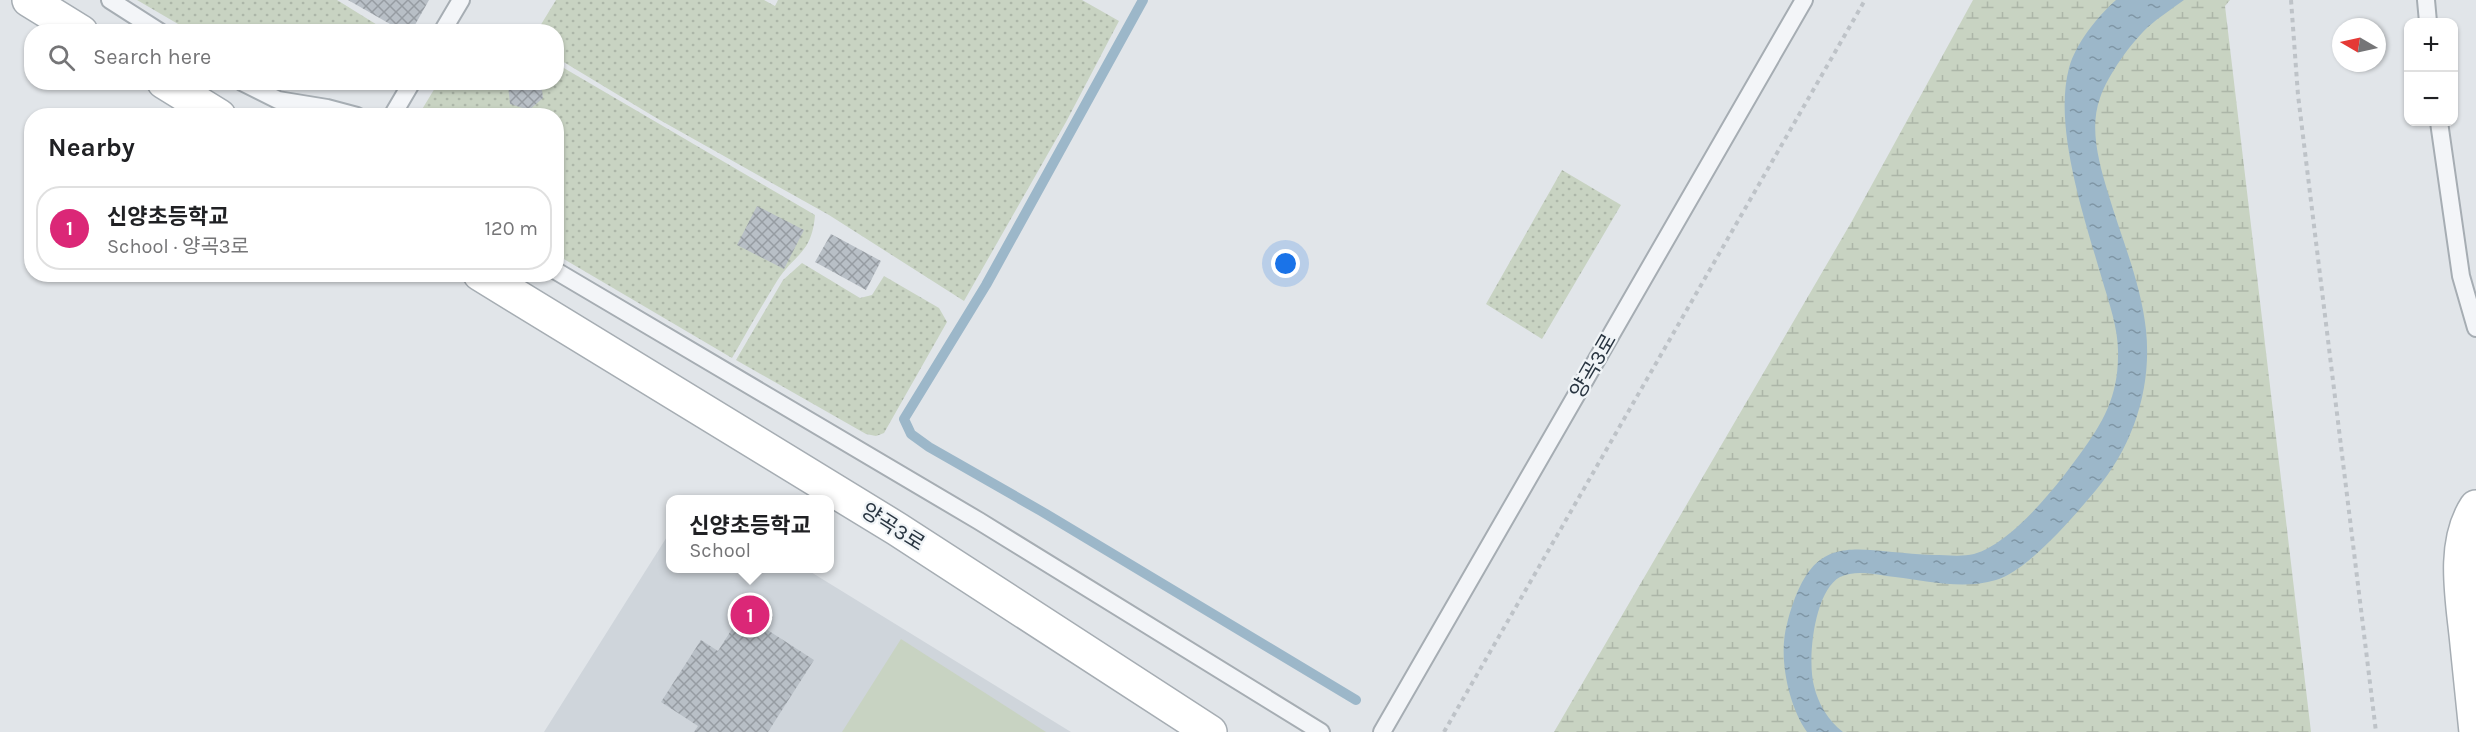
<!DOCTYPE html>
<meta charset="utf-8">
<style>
body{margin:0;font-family:Karla,"Noto Sans KR",sans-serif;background:#f6f6f6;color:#202124}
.controls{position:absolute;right:18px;top:18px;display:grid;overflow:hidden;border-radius:12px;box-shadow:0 2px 4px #0004}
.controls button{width:54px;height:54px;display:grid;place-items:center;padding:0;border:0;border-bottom:2px solid #e0e0e0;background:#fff;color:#202124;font:30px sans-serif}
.compass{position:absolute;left:2332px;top:18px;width:54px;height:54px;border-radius:50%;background:#fff;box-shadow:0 2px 4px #0004;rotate:279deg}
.you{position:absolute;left:1286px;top:264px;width:21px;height:21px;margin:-15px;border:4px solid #fff;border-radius:50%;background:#1a73e8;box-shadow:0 0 0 9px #1a73e833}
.badge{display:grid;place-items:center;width:39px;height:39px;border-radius:50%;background:#db2777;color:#fff;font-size:20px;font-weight:700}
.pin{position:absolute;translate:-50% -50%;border:3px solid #fff;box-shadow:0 2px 6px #0006}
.popup{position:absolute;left:666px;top:495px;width:168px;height:78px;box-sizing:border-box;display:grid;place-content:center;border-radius:12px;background:#fff;filter:drop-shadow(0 2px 4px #0005);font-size:20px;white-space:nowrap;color:#757577}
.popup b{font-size:22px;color:#202124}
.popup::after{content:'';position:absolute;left:50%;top:100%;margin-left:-12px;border:12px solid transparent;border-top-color:#fff}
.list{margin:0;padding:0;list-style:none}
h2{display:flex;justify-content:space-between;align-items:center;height:78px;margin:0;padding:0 24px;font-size:26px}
h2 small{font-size:20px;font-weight:400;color:#757577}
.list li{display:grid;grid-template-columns:39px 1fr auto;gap:18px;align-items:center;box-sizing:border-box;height:84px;margin:0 12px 12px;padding:0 12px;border:2px solid #e0e0e0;border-radius:24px}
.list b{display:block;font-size:22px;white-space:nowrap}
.list p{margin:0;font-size:20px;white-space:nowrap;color:#757577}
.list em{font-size:20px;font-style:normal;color:#757577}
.icon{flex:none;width:33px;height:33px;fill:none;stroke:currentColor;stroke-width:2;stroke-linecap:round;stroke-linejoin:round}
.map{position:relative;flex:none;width:2476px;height:732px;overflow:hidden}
.search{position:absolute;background:#fff;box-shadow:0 2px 4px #0004;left:24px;top:24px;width:540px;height:66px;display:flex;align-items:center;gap:15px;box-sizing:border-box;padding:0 21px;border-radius:24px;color:#757577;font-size:22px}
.panel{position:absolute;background:#fff;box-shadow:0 2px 4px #0004;left:24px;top:108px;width:540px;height:174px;border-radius:24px}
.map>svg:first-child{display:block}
</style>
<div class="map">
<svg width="2476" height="732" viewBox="0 0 2476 732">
<defs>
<pattern id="wetland-marsh" width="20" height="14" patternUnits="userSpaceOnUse" patternTransform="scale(1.5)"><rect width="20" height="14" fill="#c8d3c2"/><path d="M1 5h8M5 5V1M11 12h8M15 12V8" fill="none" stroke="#acb6a8"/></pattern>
<pattern id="park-dots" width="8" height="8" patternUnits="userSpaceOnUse" patternTransform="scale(1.5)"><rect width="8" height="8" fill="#c8d3c2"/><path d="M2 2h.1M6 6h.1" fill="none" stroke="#acb6a8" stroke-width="1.8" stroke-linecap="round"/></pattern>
<pattern id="water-ripples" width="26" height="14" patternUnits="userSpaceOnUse" patternTransform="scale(1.5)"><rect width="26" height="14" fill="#9cb7c9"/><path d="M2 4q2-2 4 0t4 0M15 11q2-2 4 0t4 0" fill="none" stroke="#7f96a5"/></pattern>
<pattern id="building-cross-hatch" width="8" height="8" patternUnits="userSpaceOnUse" patternTransform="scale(1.5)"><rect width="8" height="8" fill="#b8bfc6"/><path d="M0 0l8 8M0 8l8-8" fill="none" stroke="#969ca2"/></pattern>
</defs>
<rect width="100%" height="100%" fill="#e1e5e9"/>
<path fill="#cfd5db" d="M670 532V568L806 569 1071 732H544Z"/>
<path fill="#c8d3c2" d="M901 639 1046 732H842Z"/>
<path fill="url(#wetland-marsh)" d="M1973 0H2230L2225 6 2311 732H1554L1852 221Z"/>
<path fill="url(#park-dots)" d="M137 0H337L387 31H190Z
M556 0H764L775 6 778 0H1082L1119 21 1066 122 964 301 829 215 658 119 557 58 556 32 537 31Z
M557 64 815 215C812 254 794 254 777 281 761 307 747 332 732 358L557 255 556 116H418L438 83 556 82Z
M1562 170 1621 205 1542 339 1486 304Z
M802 263 860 298 872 295 884 276 939 308 947 322 884 433 876 436 866 434 736 360 783 280Z"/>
<path fill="url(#water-ripples)" d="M2116 0H2184C2172 9 2159 17 2148 27 2130 44 2108 75 2100 98 2089 128 2099 163 2108 193 2121 237 2141 283 2146 330 2152 387 2134 445 2096 490 2074 516 2028 571 1996 580 1964 590 1927 581 1895 577 1878 575 1856 569 1840 577 1814 591 1807 660 1814 686 1818 703 1828 721 1843 732H1807C1788 705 1778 656 1787 624 1813 524 1853 553 1934 555 1946 555 1962 557 1974 554 2012 543 2057 486 2080 454 2103 423 2118 396 2118 356 2119 330 2109 303 2102 279 2085 220 2053 128 2069 68 2076 43 2097 17 2116 0Z"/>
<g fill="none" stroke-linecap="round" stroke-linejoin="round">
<path stroke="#9cb7c9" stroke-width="10" d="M1143 0 986 285 904 419 911 434 929 447 1041 511 1356 700"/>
</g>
<path fill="url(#building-cross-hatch)" d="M348 0H429L411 32H404Z
M511 82H541L543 98 529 110 510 104 508 85Z
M757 206 804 230 784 269 737 245Z
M831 234 881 261 866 290 815 262Z
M749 602 773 617 766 629 814 660 768 732H694L698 726 661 702 701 640 718 651Z"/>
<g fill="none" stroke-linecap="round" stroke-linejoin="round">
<defs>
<path id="lane" d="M110 0 160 32
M2426 0 2428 22
M442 32 461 0
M242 82 278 100 327 108 357 116
M392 116 412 82
M2439 122 2461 276 2476 328
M556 271 979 521 1321 732
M1382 732 1804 0"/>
<path id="secondary" d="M29 0 81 32
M164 82 219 116
M480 274 897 529 1210 732
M2476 732C2473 703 2470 673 2467 644 2463 601 2451 545 2476 507"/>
</defs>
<use href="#lane" stroke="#a6adb3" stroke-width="20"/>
<use href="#secondary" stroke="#a6adb3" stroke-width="36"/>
<path stroke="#bec3c8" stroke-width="4" stroke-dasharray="4.5 4.5" stroke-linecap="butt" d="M2291 0 2298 95 2376 732
M1444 732 1865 0"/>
<use href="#lane" stroke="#f3f5f8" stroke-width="16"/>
<use href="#secondary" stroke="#fff" stroke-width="33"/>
</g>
<g text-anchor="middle" stroke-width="4.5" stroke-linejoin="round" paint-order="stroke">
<g font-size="21" fill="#293541" stroke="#f0f4f7">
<text transform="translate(1593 366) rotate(-60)" y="7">양곡3로</text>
<text transform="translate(893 527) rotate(32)" y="7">양곡3로</text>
</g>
</g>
</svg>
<div class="controls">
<button>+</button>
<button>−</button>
</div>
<svg class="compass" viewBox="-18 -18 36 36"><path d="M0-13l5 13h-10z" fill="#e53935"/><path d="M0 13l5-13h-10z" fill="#757577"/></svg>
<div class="you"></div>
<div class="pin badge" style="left:750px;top:615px">1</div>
<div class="popup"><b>신양초등학교</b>School</div>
<div class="search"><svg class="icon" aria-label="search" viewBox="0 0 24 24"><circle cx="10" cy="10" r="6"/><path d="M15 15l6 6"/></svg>Search here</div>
<section class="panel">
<h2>Nearby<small></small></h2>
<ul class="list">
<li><span class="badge">1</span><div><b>신양초등학교</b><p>School · 양곡3로</p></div><em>120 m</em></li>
</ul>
</section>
</div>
